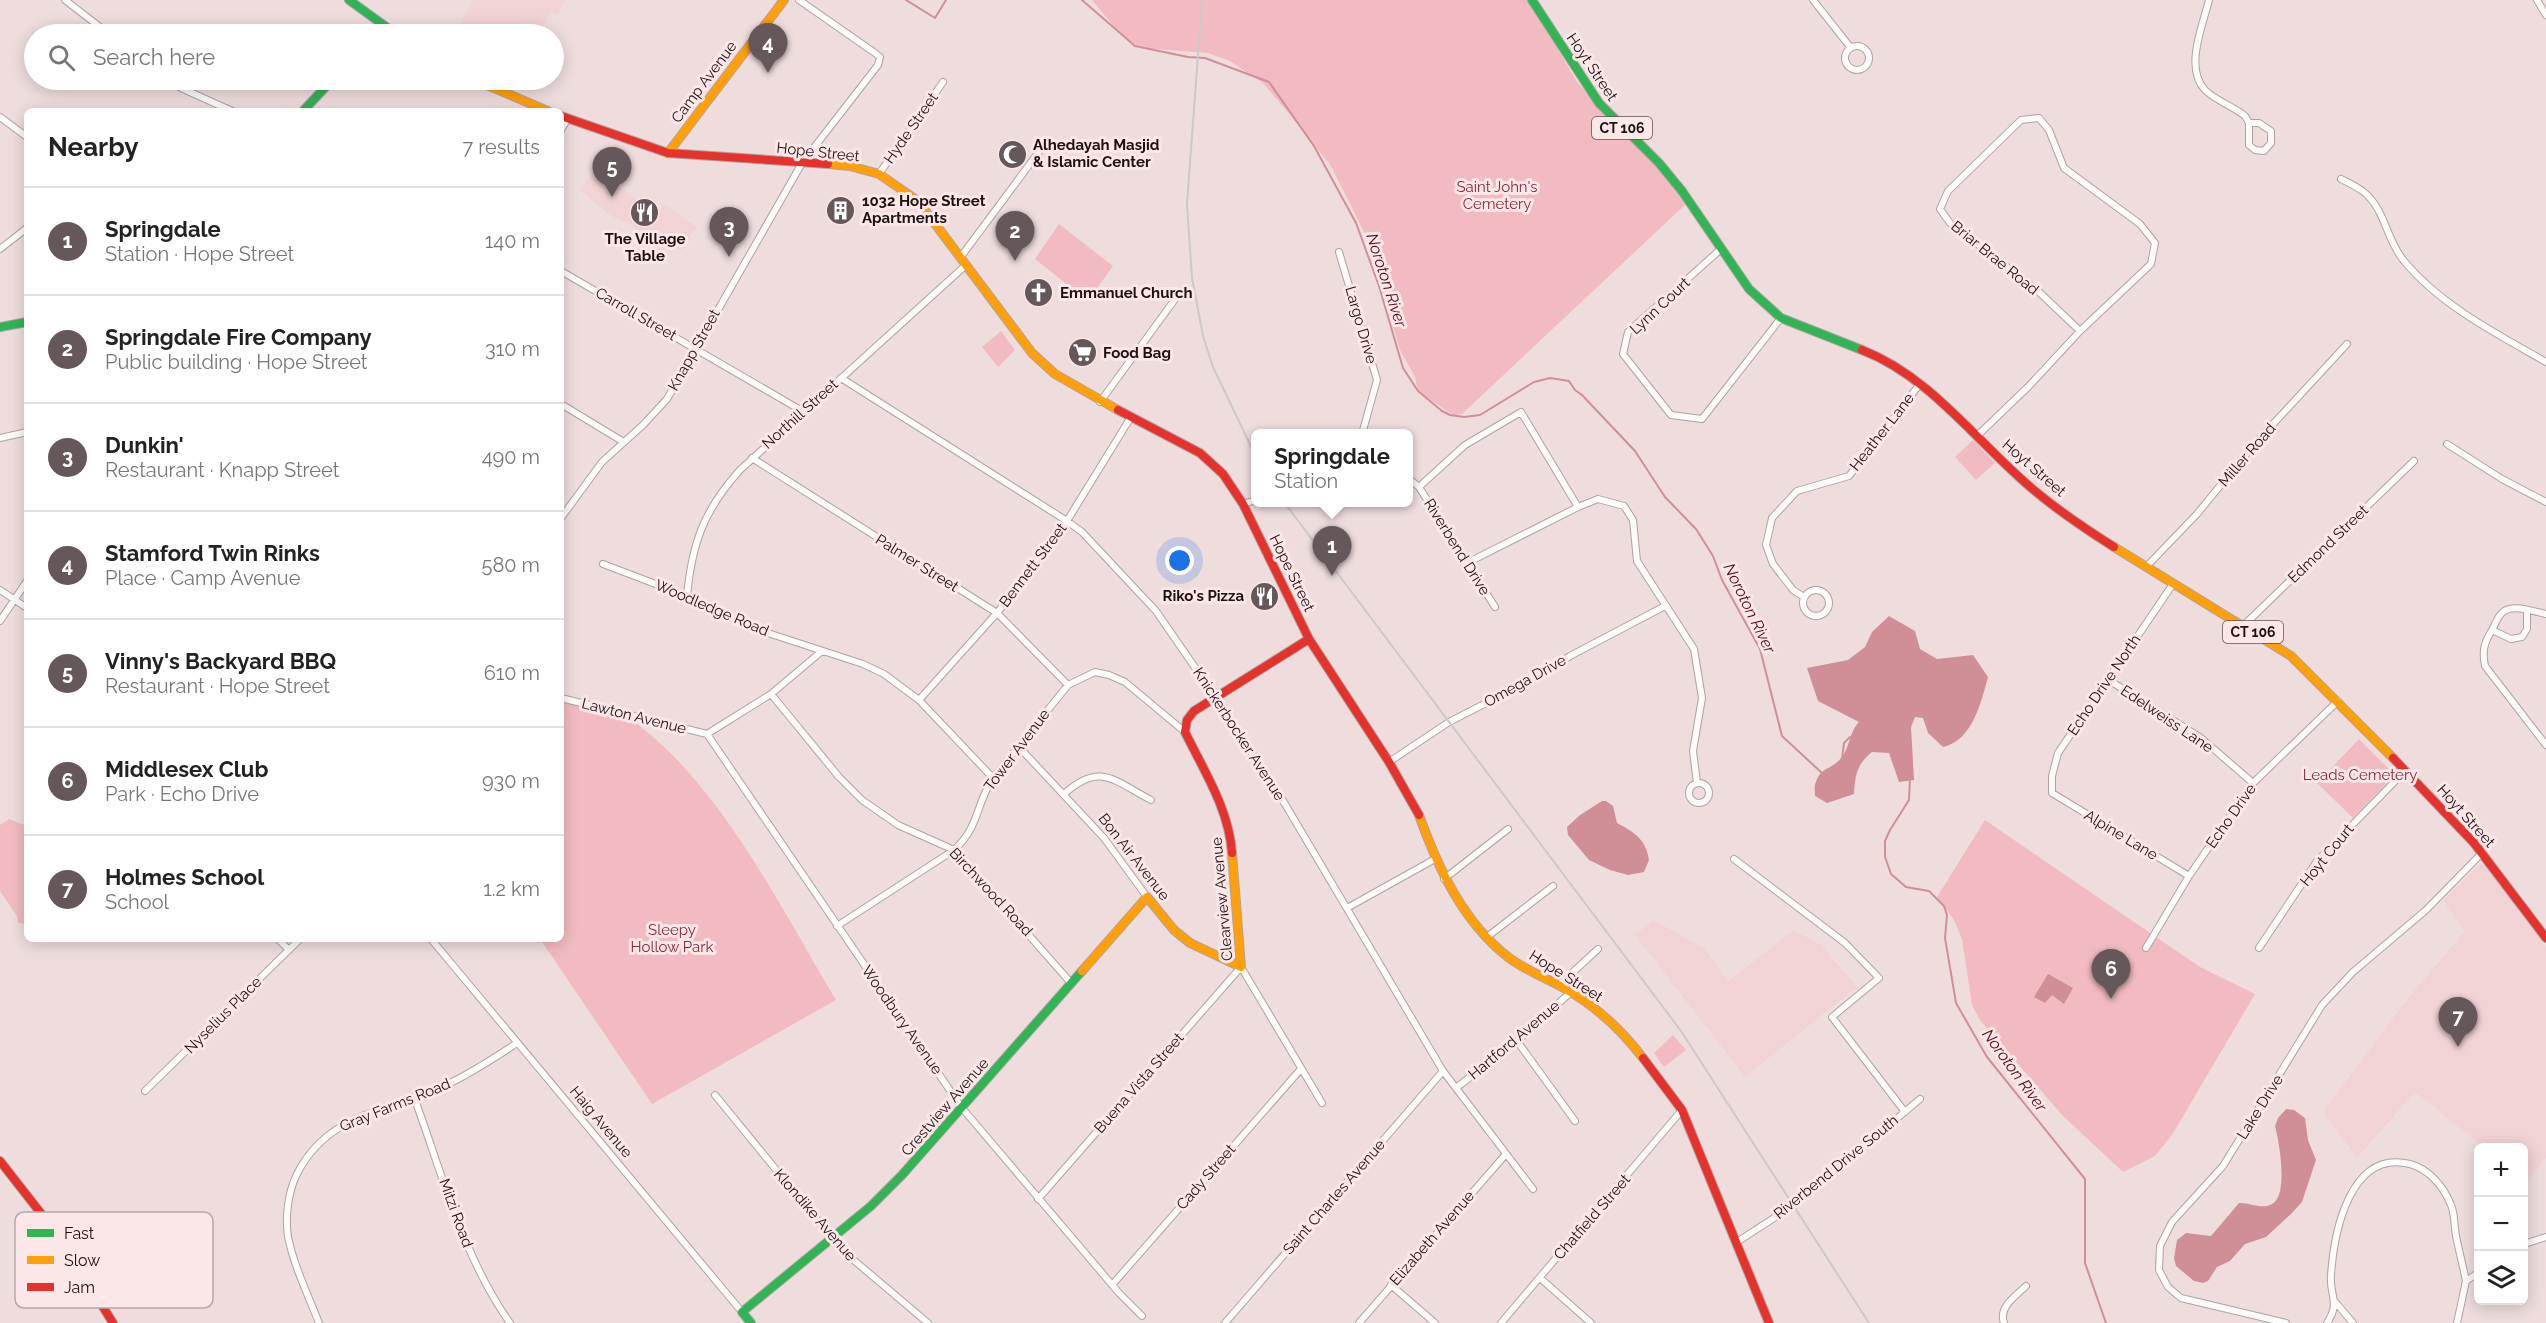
<!DOCTYPE html>
<meta charset="utf-8">
<style>
body{margin:0;font-family:Raleway,sans-serif;background:#f2f2f2;color:#222}
.controls{position:absolute;right:18px;bottom:18px;display:grid;overflow:hidden;border-radius:9px;box-shadow:0 3px 15px #0003}
.controls button{width:54px;height:54px;display:grid;place-items:center;padding:0;border:0;border-bottom:2px solid #e0e0e0;background:#fff;color:#222;font:30px sans-serif}
.you{position:absolute;left:1180px;top:561px;width:21px;height:21px;margin:-15px;border:4px solid #fff;border-radius:50%;background:#1a73e8;box-shadow:0 0 0 9px #1a73e833}
.badge{display:grid;place-items:center;width:39px;height:39px;border-radius:50%;background:#66585a;color:#fff;font-size:20px;font-weight:700}
.pin{position:absolute;translate:-50% -50px;filter:drop-shadow(0 2px 3px #0008)}
.pin::after{content:'';position:absolute;top:32px;width:21px;height:18px;background:inherit;clip-path:polygon(0 0,100% 0,50% 100%)}
.popup{position:absolute;left:1251px;top:429px;width:162px;height:78px;box-sizing:border-box;display:grid;place-content:center;border-radius:9px;background:#fff;filter:drop-shadow(0 2px 4px #0005);font-size:20px;white-space:nowrap;color:#767676}
.popup b{font-size:22px;color:#222}
.popup::after{content:'';position:absolute;left:50%;top:100%;margin-left:-12px;border:12px solid transparent;border-top-color:#fff}
.list{margin:0;padding:0;list-style:none}
h2{display:flex;justify-content:space-between;align-items:center;height:78px;margin:0;padding:0 24px;font-size:26px}
h2 small{font-size:20px;font-weight:400;color:#767676}
.list li{display:grid;grid-template-columns:39px 1fr auto;gap:18px;align-items:center;box-sizing:border-box;height:108px;padding:0 24px;border-top:2px solid #e0e0e0}
.list b{display:block;font-size:22px;white-space:nowrap}
.list p{margin:0;font-size:20px;white-space:nowrap;color:#767676}
.list em{font-size:20px;font-style:normal;color:#767676}
.icon{flex:none;width:33px;height:33px;fill:none;stroke:currentColor;stroke-width:2;stroke-linecap:round;stroke-linejoin:round}
.map{position:relative;flex:none;width:2546px;height:1323px;overflow:hidden}
.search{position:absolute;background:#fff;box-shadow:0 3px 15px #0003;left:24px;top:24px;width:540px;height:66px;display:flex;align-items:center;gap:15px;box-sizing:border-box;padding:0 21px;border-radius:33px;color:#767676;font-size:22px}
.panel{position:absolute;background:#fff;box-shadow:0 3px 15px #0003;left:24px;top:108px;width:540px;height:834px;border-radius:9px}
.map>svg:first-child{display:block}
</style>
<div class="map">
<svg width="2546" height="1323" viewBox="0 0 2546 1323">
<rect width="100%" height="100%" fill="#efddde"/>
<path fill="#f2d3d5" d="M473 0H565L557 15 551 12 539 34H455Z
M615 143 627 152 608 178 638 201 641 197 660 210 664 204 697 227 680 251 650 230 646 235 629 223 611 216 580 190Z
M2481 864 2486 867 2546 947V1158L2527 1182 2524 1179V1148L2484 1147 2415 1092 2357 1158 2323 1112 2404 1003 2465 931 2443 901Z
M1653 920 1704 948 1728 981 1794 930 1821 945 1857 987 1745 1077 1635 935Z"/>
<path fill="#f1bbc1" d="M1092 0H1529L1577 82 1663 171 1687 203 1462 414 1453 415 1418 391 1415 377 1400 350 1368 240 1331 166 1290 115 1263 83 1230 61 1208 53 1141 48 1120 34Z
M1059 224 1113 266 1088 301 1035 259Z
M1001 331 1015 350 998 367 982 347Z
M1973 440 1995 463 1976 480 1955 457Z
M561 699C576 702 606 704 619 712 713 769 780 907 836 1000L652 1104 540 939H561Z
M2359 739 2395 775 2353 818 2317 783Z
M9 819 27 826 26 924 18 923 17 916 0 891V825Z
M1985 820 2200 967 2255 994 2172 1135 2155 1156 2123 1172 2062 1115 1980 1020 1972 1005 1962 939 1954 920 1937 897Z
M1673 1035 1686 1050 1664 1067 1654 1053Z"/>
<path fill="#d08f97" d="M1889 616 1915 631 1920 649 1937 659 1973 655 1988 677C1981 703 1972 741 1943 747L1928 733 1923 718 1915 717 1911 727 1914 780 1899 782 1889 753 1872 752C1857 764 1855 775 1854 794L1827 803 1815 796C1815 792 1814 785 1816 782 1820 769 1829 769 1836 763 1850 753 1848 733 1859 722L1818 701 1807 668 1848 660 1865 647 1872 632Z
M1602 801H1606L1613 806 1617 823C1634 832 1646 839 1649 860L1644 872 1628 875 1610 870 1589 860 1568 835 1567 827 1580 815Z
M2048 974 2073 988 2064 1004 2052 995 2045 1003 2034 997Z
M2286 1109 2294 1110 2305 1118 2308 1140 2316 1160 2302 1202 2291 1214 2266 1237 2245 1244 2230 1261 2217 1267 2208 1281 2203 1283 2194 1281 2176 1266 2174 1258 2177 1240 2186 1233 2211 1236 2239 1203C2249 1202 2262 1210 2272 1204 2289 1195 2279 1141 2275 1126L2278 1118Z"/>
<g fill="none" stroke-linecap="round" stroke-linejoin="round">
<path stroke="#d08f97" stroke-width="2" d="M906 0 935 18 946 0
M1082 0 1135 46 1188 57 1205 58 1269 82 1314 146 1356 223 1379 286 1403 368 1418 391 1442 411 1450 415 1464 417 1480 415 1534 382 1550 378 1569 381 1575 390 1582 395 1635 451 1665 497 1696 529 1713 556 1722 580 1760 649 1782 736 1823 774
M1842 759 1844 743 1850 737
M1910 778 1909 800 1890 830 1885 841V857L1891 874 1906 887 1929 891 1944 906 1947 915 1945 938 1956 1003 1987 1057 2085 1179V1263L2106 1323"/>
<defs>
<path id="street" d="M65 0 109 34
M1813 0 1851 48
M2209 0C2203 25 2184 68 2205 90 2216 101 2233 106 2245 116L2249 123V145L2255 150 2264 151 2271 143V131L2259 123H2249
M2537 0 2546 15
M1845 58a12 12 0 1 1 24 0a12 12 0 1 1-24 0Z
M168 80 181 88 232 111
M0 117 27 137
M2039 118 2049 130 2064 168 2140 224 2155 243 2151 264 2080 331 2038 291 1950 223 1940 209 1948 191 2021 120Z
M561 130 568 118
M879 174 943 82
M2341 179C2349 183 2358 187 2365 193 2385 210 2387 241 2404 261 2440 305 2497 334 2546 362
M0 249 27 228
M1721 249 1628 332 1623 354 1671 415 1702 419 1781 318
M1339 252 1377 380 1362 434
M960 258 1041 149
M561 271 804 412
M841 378 1067 521 1082 532 1156 611 1216 698 1285 804 1443 1071 1533 1189
M1100 402 1181 291
M561 404 622 441
M1978 435 2029 386 2080 331
M0 438 27 432
M2447 444 2502 479 2546 502
M752 458 997 613 1068 685
M1408 478 1419 487 1495 607
M1419 487 1465 445 1521 412 1578 507
M1243 504 1256 500
M561 518 602 462 643 425 667 399 802 163 878 65 880 57 875 53 799 0
M1467 563 1578 507 1598 499 1624 506 1633 520 1637 561 1694 649 1702 698 1693 751 1697 783
M603 564 687 596 715 611 771 634 863 664 884 674 919 700 993 778
M2147 566 2197 514 2251 448 2347 344
M2173 584 2058 753 2052 776V793L2189 876
M0 590 27 608
M1803 603a13 13 0 1 1 26 0a13 13 0 1 1-26 0Z
M687 596C692 543 704 510 740 470L966 265
M1804 597 1793 590 1773 564 1766 545 1772 518 1797 491 1849 476 1919 385
M2546 614C2534 612 2510 602 2501 614 2497 618 2495 625 2492 630 2484 643 2482 651 2485 666L2546 745
M0 621 27 581
M2243 626 2414 461
M2492 630 2511 639 2522 637 2527 629V611
M2107 679 2201 738 2253 783
M771 694 839 777 862 800 898 825 954 850 1071 983
M561 698 707 734 771 694 822 651
M919 700 997 613 1067 521 1131 417
M707 734 962 1108 1119 1293 1142 1316
M1018 746 1104 838 1147 897
M1389 762 1449 722 1533 679 1570 656 1665 606
M1689 793a10 10 0 1 1 20 0a10 10 0 1 1-20 0Z
M1064 794C1100 762 1113 780 1151 800
M1734 859 1845 943 1879 978 1832 1017 1905 1112
M1444 879 1508 829
M1347 908 1435 859
M837 926 954 850C980 826 975 806 993 778L1068 685 1095 672 1109 675 1125 682 1185 732
M1487 937 1553 886
M278 939 289 950
M431 939 742 1312
M2146 948 2189 876 2253 783 2338 701
M2259 948 2317 861 2406 770
M1559 985 1598 949
M1517 1041 1575 1121
M1456 1088 1517 1041 1571 992
M145 1091 300 939
M715 1095 832 1238 850 1257 928 1323
M414 1097C442 1173 463 1257 510 1323
M1038 1199 1241 967 1322 1103
M1737 1242 1794 1205 1920 1099
M2524 1244 2546 1237
M1540 1278 1591 1323
M1112 1285 1300 1070
M1391 1285 1435 1323
M2336 1303 2353 1323
M319 1323C308 1295 294 1266 288 1237 285 1217 288 1192 297 1174 327 1114 386 1111 442 1087 468 1075 493 1059 517 1043
M1225 1323 1443 1071
M1359 1323 1506 1154
M1501 1323 1682 1110
M2004 1323C1998 1307 2016 1296 2026 1286
M2286 1323 2181 1298 2168 1287 2159 1270 2160 1246 2172 1222 2223 1166 2322 1005 2353 972 2426 910 2482 853
M2327 1323C2341 1302 2329 1295 2331 1275 2334 1232 2350 1149 2410 1164 2429 1169 2444 1187 2451 1205 2455 1214 2454 1226 2456 1236 2459 1251 2463 1266 2466 1281
M2457 1323 2466 1281 2478 1273"/>
<path id="fast" d="M349 0 396 34
M1532 0 1599 103 1659 163 1682 191 1749 289 1781 318 1862 350
M303 111 332 80
M0 327 27 322
M751 1323 742 1312 871 1206 902 1175 1082 971"/>
<path id="slow" d="M475 80 548 111
M668 153 784 0
M828 164 850 166 879 174 918 201 1032 353 1055 374 1118 410
M2114 547 2291 656 2393 758
M1419 815C1438 868 1463 922 1508 957 1526 971 1549 979 1569 991 1598 1008 1623 1032 1643 1058
M1082 971 1147 897 1174 930 1190 943 1241 967 1232 853"/>
<path id="jam" d="M561 116 668 153 828 164
M1862 350C1932 377 1978 444 2035 491 2059 511 2087 530 2114 547
M1118 410 1200 453 1223 474 1243 504 1309 639 1389 762 1419 815
M2393 758 2474 843 2546 938
M1232 853C1229 809 1204 771 1185 732L1187 720 1194 711 1309 639
M1643 1058 1682 1110 1769 1323
M0 1161 61 1239 113 1323"/>
</defs>
<use href="#street" stroke="#b0a2a3" stroke-width="8"/>
<use href="#fast" stroke="#b0a2a3" stroke-width="10"/>
<use href="#slow" stroke="#b0a2a3" stroke-width="10"/>
<use href="#jam" stroke="#b0a2a3" stroke-width="10"/>
<use href="#street" stroke="#fdfafa" stroke-width="6"/>
<use href="#fast" stroke="#30b455" stroke-width="8"/>
<use href="#slow" stroke="#ff9f0a" stroke-width="8"/>
<use href="#jam" stroke="#e5322d" stroke-width="8"/>
<path stroke="#cdc8c9" stroke-width="2" d="M1202 0 1187 204 1192 278 1203 336 1213 367 1256 457
M1284 502 1681 1031 1869 1323"/>
</g>
<defs>
<symbol id="mosque-disc" viewBox="-11 -11 22 22"><circle r="9.5" fill="#66585a" stroke="#fbe6e8"/><path d="M3.5-4.9A6 6 0 1 0 3.5 4.9A5 5 0 1 1 3.5-4.9Z" fill="#fff"/></symbol>
<symbol id="building-disc" viewBox="-11 -11 22 22"><circle r="9.5" fill="#66585a" stroke="#fbe6e8"/><path d="M-4-6H4V6H1V3H-1V6H-4ZM-2.5-4.3h1.7v1.8h-1.7ZM.8-4.3h1.7v1.8H.8ZM-2.5-1h1.7V.8h-1.7ZM.8-1h1.7V.8H.8Z" fill="#fff"/></symbol>
<symbol id="restaurant-disc" viewBox="-11 -11 22 22"><circle r="9.5" fill="#66585a" stroke="#fbe6e8"/><path d="M-5-6h1v4h1v-4h1v4h1v-4h1v5L-1.5 .5V6h-2V.5L-5-1ZM5-6V6H3V1.5H1.5Q1.5-4 5-6Z" fill="#fff"/></symbol>
<symbol id="church-disc" viewBox="-11 -11 22 22"><circle r="9.5" fill="#66585a" stroke="#fbe6e8"/><path d="M-1.2-6h2.4v3.5h3.3v2.4h-3.3V6h-2.4V-.1h-3.3v-2.4h3.3Z" fill="#fff"/></symbol>
<symbol id="supermarket-disc" viewBox="-11 -11 22 22"><circle r="9.5" fill="#66585a" stroke="#fbe6e8"/><path d="M-6-5.5h2.5l.6 2H6L4.5 2H-2.5L-4.4-4H-6ZM-1.5 3.2a1.3 1.3 0 1 0 .1 0ZM3 3.2a1.3 1.3 0 1 0 .1 0Z" fill="#fff"/></symbol>
</defs>
<g fill-rule="evenodd">
<use href="#mosque-disc" x="996" y="138" width="33" height="33"/>
<use href="#building-disc" x="824" y="194" width="33" height="33"/>
<use href="#restaurant-disc" x="628" y="196" width="33" height="33"/>
<use href="#church-disc" x="1022" y="276" width="33" height="33"/>
<use href="#supermarket-disc" x="1066" y="336" width="33" height="33"/>
<use href="#restaurant-disc" x="1248" y="580" width="33" height="33"/>
</g>
<g text-anchor="middle" stroke-width="6" stroke-linejoin="round" paint-order="stroke">
<g fill="#fbe6e8" stroke="#605153" stroke-width="1.5">
<rect x="1592" y="117" width="60" height="22" rx="4.5"/>
<rect x="2223" y="621" width="60" height="22" rx="4.5"/>
</g>
<g font-size="14" font-weight="bold" fill="#1d1113">
<text x="1622" y="133">CT 106</text>
<text x="2253" y="637">CT 106</text>
</g>
<g font-size="15" fill="#1d1113" stroke="#fbe6e8">
<text transform="translate(1592 67) rotate(56)" y="5">Hoyt Street</text>
<text transform="translate(704 82) rotate(-53)" y="5">Camp Avenue</text>
<text transform="translate(911 128) rotate(-55)" y="5">Hyde Street</text>
<text transform="translate(818 152) rotate(6)" y="5">Hope Street</text>
<text transform="translate(1995 258) rotate(39)" y="5">Briar Brae Road</text>
<text transform="translate(1660 306) rotate(-43)" y="5">Lynn Court</text>
<text transform="translate(636 314) rotate(30)" y="5">Carroll Street</text>
<text transform="translate(1361 325) rotate(74)" y="5">Largo Drive</text>
<text transform="translate(694 350) rotate(-61)" y="5">Knapp Street</text>
<text transform="translate(800 414) rotate(-42)" y="5">Northill Street</text>
<text transform="translate(1882 432) rotate(-52)" y="5">Heather Lane</text>
<text transform="translate(2247 455) rotate(-49)" y="5">Miller Road</text>
<text transform="translate(2034 468) rotate(41)" y="5">Hoyt Street</text>
<text transform="translate(2328 544) rotate(-44)" y="5">Edmond Street</text>
<text transform="translate(1457 547) rotate(58)" y="5">Riverbend Drive</text>
<text transform="translate(917 563) rotate(32)" y="5">Palmer Street</text>
<text transform="translate(1033 565) rotate(-53)" y="5">Bennett Street</text>
<text transform="translate(1292 573) rotate(64)" y="5">Hope Street</text>
<text transform="translate(712 608) rotate(23)" y="5">Woodledge Road</text>
<text transform="translate(1525 681) rotate(-29)" y="5">Omega Drive</text>
<text transform="translate(2104 685) rotate(-56)" y="5">Echo Drive North</text>
<text transform="translate(634 716) rotate(14)" y="5">Lawton Avenue</text>
<text transform="translate(2167 719) rotate(34)" y="5">Edelweiss Lane</text>
<text transform="translate(1239 734) rotate(57)" y="5">Knickerbocker Avenue</text>
<text transform="translate(1017 750) rotate(-53)" y="5">Tower Avenue</text>
<text transform="translate(2231 816) rotate(-55)" y="5">Echo Drive</text>
<text transform="translate(2466 816) rotate(48)" y="5">Hoyt Street</text>
<text transform="translate(2121 835) rotate(31)" y="5">Alpine Lane</text>
<text transform="translate(2327 855) rotate(-51)" y="5">Hoyt Court</text>
<text transform="translate(1134 857) rotate(52)" y="5">Bon Air Avenue</text>
<text transform="translate(991 892) rotate(47)" y="5">Birchwood Road</text>
<text transform="translate(1222 899) rotate(-95)" y="5">Clearview Avenue</text>
<text transform="translate(1566 976) rotate(32)" y="5">Hope Street</text>
<text transform="translate(223 1015) rotate(-45)" y="5">Nyselius Place</text>
<text transform="translate(902 1020) rotate(55)" y="5">Woodbury Avenue</text>
<text transform="translate(1514 1040) rotate(-40)" y="5">Hartford Avenue</text>
<text transform="translate(1139 1083) rotate(-49)" y="5">Buena Vista Street</text>
<text transform="translate(395 1105) rotate(-22)" y="5">Gray Farms Road</text>
<text transform="translate(945 1107) rotate(-49)" y="5">Crestview Avenue</text>
<text transform="translate(2260 1107) rotate(-58)" y="5">Lake Drive</text>
<text transform="translate(601 1122) rotate(50)" y="5">Haig Avenue</text>
<text transform="translate(1836 1167) rotate(-39)" y="5">Riverbend Drive South</text>
<text transform="translate(1206 1177) rotate(-49)" y="5">Cady Street</text>
<text transform="translate(1334 1197) rotate(-49)" y="5">Saint Charles Avenue</text>
<text transform="translate(456 1213) rotate(70)" y="5">Mitzi Road</text>
<text transform="translate(815 1215) rotate(49)" y="5">Klondike Avenue</text>
<text transform="translate(1592 1217) rotate(-49)" y="5">Chatfield Street</text>
<text transform="translate(1432 1238) rotate(-49)" y="5">Elizabeth Avenue</text>
</g>
<g font-size="15" font-weight="bold" fill="#1d1113" stroke="#fbe6e8" text-anchor="start">
<text x="1033" y="150">Alhedayah Masjid<tspan x="1033" dy="17">&amp; Islamic Center</tspan></text>
<text x="862" y="206">1032 Hope Street<tspan x="862" dy="17">Apartments</tspan></text>
<text x="645" y="244" text-anchor="middle">The Village<tspan x="645" dy="17">Table</tspan></text>
<text x="1060" y="298">Emmanuel Church</text>
<text x="1103" y="358">Food Bag</text>
<text x="1244" y="601" text-anchor="end">Riko's Pizza</text>
</g>
<g font-size="15" fill="#8d263d" stroke="#fbe6e8">
<text x="1497" y="192">Saint John's<tspan x="1497" dy="17">Cemetery</tspan></text>
<text x="2360" y="780">Leads Cemetery</text>
<text x="672" y="935">Sleepy<tspan x="672" dy="17">Hollow Park</tspan></text>
</g>
<g font-size="16" font-style="italic" fill="#590920" stroke="#fbe6e8">
<text transform="translate(1387 280) rotate(72)" y="6">Noroton River</text>
<text transform="translate(1750 608) rotate(64)" y="6">Noroton River</text>
<text transform="translate(2015 1070) rotate(54)" y="6">Noroton River</text>
</g>
</g>
<rect x="15" y="1212" width="198" height="96" rx="9" fill="#fbe6e8" stroke="#b8a6a8" stroke-width="1.5"/>
<rect x="27" y="1229" width="27" height="8" fill="#30b455"/>
<rect x="27" y="1256" width="27" height="8" fill="#ff9f0a"/>
<rect x="27" y="1283" width="27" height="8" fill="#e5322d"/>
<g font-size="16" fill="#1d1113">
<text x="64" y="1239">Fast</text>
<text x="64" y="1266">Slow</text>
<text x="64" y="1293">Jam</text>
</g>
</svg>
<div class="controls">
<button>+</button>
<button>−</button>
<button><svg class="icon" aria-label="layers" viewBox="0 0 24 24"><path d="M12 4l9 5-9 5-9-5zM3 14l9 5 9-5"/></svg></button>
</div>
<div class="you"></div>
<div class="pin badge" style="left:1332px;top:576px">1</div>
<div class="popup"><b>Springdale</b>Station</div>
<div class="pin badge" style="left:1015px;top:261px">2</div>
<div class="pin badge" style="left:729px;top:257px">3</div>
<div class="pin badge" style="left:768px;top:73px">4</div>
<div class="pin badge" style="left:612px;top:197px">5</div>
<div class="pin badge" style="left:2111px;top:999px">6</div>
<div class="pin badge" style="left:2458px;top:1047px">7</div>
<div class="search"><svg class="icon" aria-label="search" viewBox="0 0 24 24"><circle cx="10" cy="10" r="6"/><path d="M15 15l6 6"/></svg>Search here</div>
<section class="panel">
<h2>Nearby<small>7 results</small></h2>
<ul class="list">
<li><span class="badge">1</span><div><b>Springdale</b><p>Station · Hope Street</p></div><em>140 m</em></li>
<li><span class="badge">2</span><div><b>Springdale Fire Company</b><p>Public building · Hope Street</p></div><em>310 m</em></li>
<li><span class="badge">3</span><div><b>Dunkin'</b><p>Restaurant · Knapp Street</p></div><em>490 m</em></li>
<li><span class="badge">4</span><div><b>Stamford Twin Rinks</b><p>Place · Camp Avenue</p></div><em>580 m</em></li>
<li><span class="badge">5</span><div><b>Vinny's Backyard BBQ</b><p>Restaurant · Hope Street</p></div><em>610 m</em></li>
<li><span class="badge">6</span><div><b>Middlesex Club</b><p>Park · Echo Drive</p></div><em>930 m</em></li>
<li><span class="badge">7</span><div><b>Holmes School</b><p>School</p></div><em>1.2 km</em></li>
</ul>
</section>
</div>
